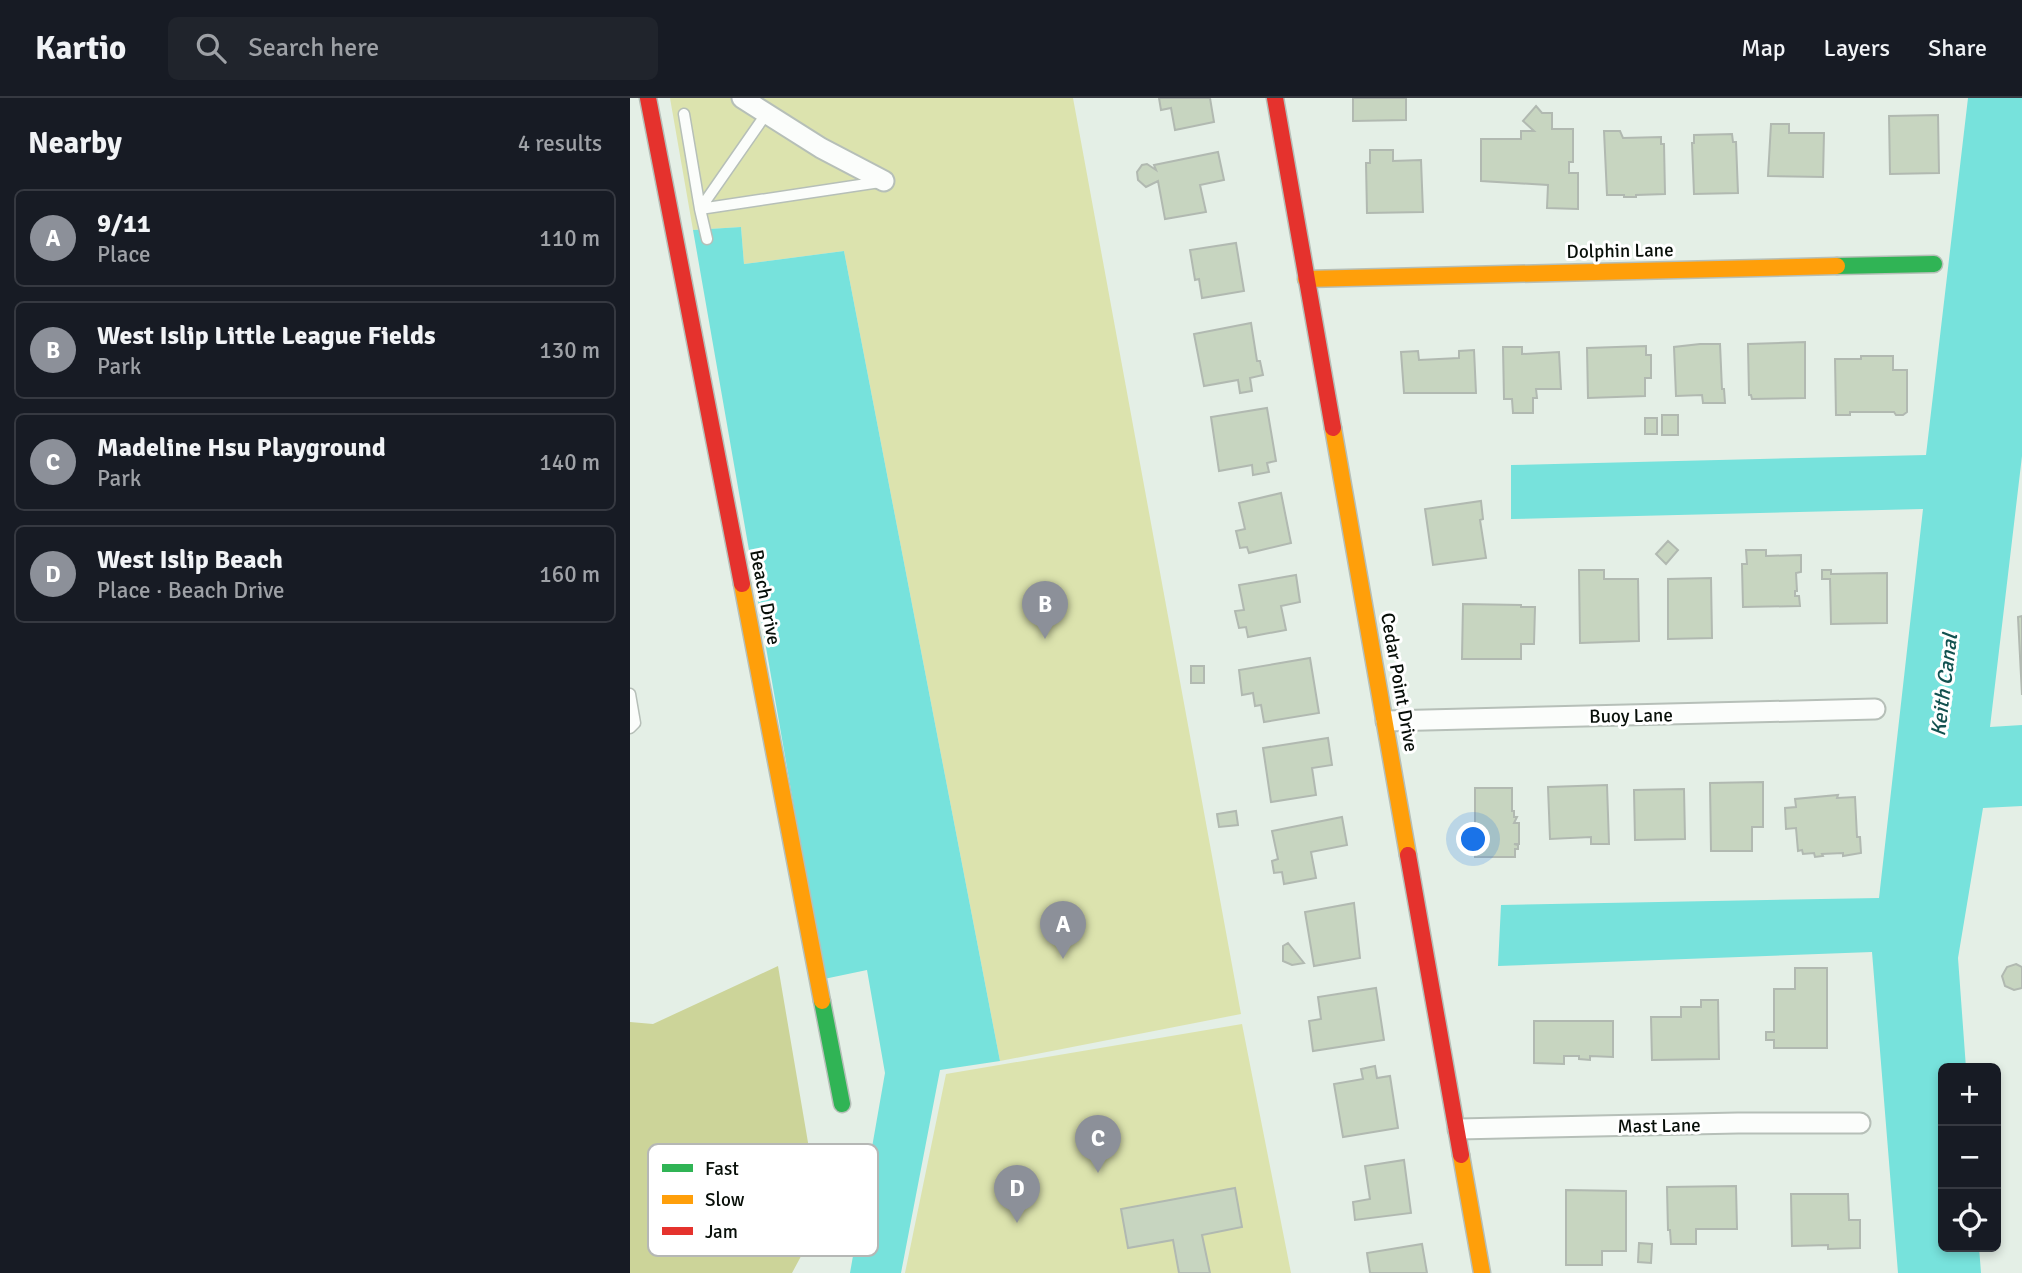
<!DOCTYPE html>
<meta charset="utf-8">
<style>
body{margin:0;font-family:Signika,sans-serif;background:#20242c;color:#f1f3f6}
.controls{position:absolute;right:21px;bottom:21px;display:grid;overflow:hidden;border-radius:10px;box-shadow:0 4px 10px #0003}
.controls button{width:63px;height:63px;display:grid;place-items:center;padding:0;border:0;border-bottom:2px solid #363941;background:#171b24;color:#f1f3f6;font:35px sans-serif}
.you{position:absolute;left:844px;top:742px;width:24px;height:24px;margin:-18px;border:5px solid #fff;border-radius:50%;background:#1a73e8;box-shadow:0 0 0 10px #1a73e833}
.badge{display:grid;place-items:center;width:46px;height:46px;border-radius:50%;background:#8c9099;color:#fff;font-size:23px;font-weight:700}
.pin{position:absolute;translate:-50% -58px;filter:drop-shadow(0 2px 4px #0008)}
.pin::after{content:'';position:absolute;top:37px;width:24px;height:21px;background:inherit;clip-path:polygon(0 0,100% 0,50% 100%)}
.list{margin:0;padding:0;list-style:none}
h2{display:flex;justify-content:space-between;align-items:center;height:91px;margin:0;padding:0 28px;font-size:30px}
h2 small{font-size:23px;font-weight:400;color:#9ea1a6}
.list li{display:grid;grid-template-columns:46px 1fr auto;gap:21px;align-items:center;box-sizing:border-box;height:98px;margin:0 14px 14px;padding:0 14px;border:2px solid #363941;border-radius:10px}
.list b{display:block;font-size:26px;white-space:nowrap}
.list p{margin:0;font-size:23px;white-space:nowrap;color:#9ea1a6}
.list em{font-size:23px;font-style:normal;color:#9ea1a6}
.icon{flex:none;width:38px;height:38px;fill:none;stroke:currentColor;stroke-width:2;stroke-linecap:round;stroke-linejoin:round}
.map{position:relative;flex:none;width:1392px;height:1175px;overflow:hidden}
header{display:flex;align-items:center;gap:42px;box-sizing:border-box;height:98px;padding:0 35px;background:#171b24;border-bottom:2px solid #363941}
header strong{font-size:33px}
nav{display:flex;gap:38px;margin-inline-start:auto;font-size:24px}
.search{width:490px;height:63px;background:#20242c;display:flex;align-items:center;gap:18px;box-sizing:border-box;padding:0 24px;border-radius:10px;color:#9ea1a6;font-size:26px}
main{display:flex}
aside{flex:1;background:#171b24}
.map>svg:first-child{display:block}
</style>
<header>
<strong>Kartio</strong>
<div class="search"><svg class="icon" aria-label="search" viewBox="0 0 24 24"><circle cx="10" cy="10" r="6"/><path d="M15 15l6 6"/></svg>Search here</div>
<nav><a>Map</a><a>Layers</a><a>Share</a></nav>
</header>
<main>
<aside>
<h2>Nearby<small>4 results</small></h2>
<ul class="list">
<li><span class="badge">A</span><div><b>9/11</b><p>Place</p></div><em>110 m</em></li>
<li><span class="badge">B</span><div><b>West Islip Little League Fields</b><p>Park</p></div><em>130 m</em></li>
<li><span class="badge">C</span><div><b>Madeline Hsu Playground</b><p>Park</p></div><em>140 m</em></li>
<li><span class="badge">D</span><div><b>West Islip Beach</b><p>Place · Beach Drive</p></div><em>160 m</em></li>
</ul>
</aside>
<div class="map">
<svg width="1392" height="1175" viewBox="0 0 1392 1175">
<rect width="100%" height="100%" fill="#e4efe6"/>
<path fill="#dce3ae" d="M40 0H443L611 916 370 963 214 153 114 166 111 129 63 132Z
M612 926 661 1175H275L316 976Z"/>
<path fill="#ccd499" d="M148 868 191 1121 162 1175H0V924L23 926Z"/>
<path fill="#77e2dc" d="M1338 0H1392V358L1360 629 1392 627V708L1353 710 1328 860 1336 970H1313V1149H1349L1351 1175H1268L1242 854 868 868 871 807 1249 800 1293 411 881 421V367L1296 357Z
M111 129 114 166 214 153 370 963 310 972 271 1175H220L255 975 237 872 194 881 63 132Z"/>
<path fill="#c7d5c0" stroke="#b1b9b1" stroke-width="2" d="M529 0H580L584 24 545 32 541 10 531 12Z
M723 0H776V22L723 23Z
M906 8 912 15H922V31H943V64H939V75H948V111L917 110 918 87 851 83V41H891V33H904L893 23Z
M1308 17 1309 75 1260 76 1259 18Z
M1141 26H1159V35H1194L1193 79 1138 78Z
M974 33H990L993 40 1031 39V46H1034L1035 96 1006 97V99H994V97H977Z
M1102 36 1103 44H1106L1108 95 1064 96 1062 45H1064V37Z
M740 52H763V63L791 62 793 114 737 115 736 65H740Z
M588 54 594 82 570 87 576 114 535 121 528 83 516 89 508 82 507 74 512 67 517 66 526 72 524 67Z
M606 145 614 193 572 200 569 181 565 182 560 152Z
M621 225 627 263H630L633 277 620 280 622 293 610 295 608 282 574 288 564 236Z
M1175 244V300L1122 301 1121 297H1119L1118 246Z
M1070 246H1090L1092 291H1094L1095 305H1073L1072 297 1046 298 1044 249Z
M1016 248V257H1021V280H1015V298L958 300 957 250Z
M873 249H892V256L929 254 931 291H906L907 300H903V315H883L882 301H874Z
M844 252 846 295H774L771 254 788 253 789 262 829 260V253Z
M1231 258H1263V272H1277V314L1273 317H1266L1264 314H1220V317H1206L1205 261H1231Z
M637 310 646 363 637 365 639 374 623 377 622 367 589 373 581 319Z
M1032 317H1048V337H1032Z
M1015 320H1027V336H1015Z
M651 395 661 445 619 455 617 449 610 450 606 433 615 431 609 405Z
M851 403 853 421 850 422 856 460 803 467 795 411Z
M1038 443 1048 452 1036 466 1026 456Z
M1116 452H1136V458L1171 457V474L1166 475 1167 493H1165V498H1169L1170 508 1113 509 1112 466H1117Z
M949 472H974V481H1008L1009 543 950 545Z
M1192 472H1201V476L1257 475V525L1201 526 1200 481H1192Z
M666 477 670 504 651 508 656 532 618 539 616 529 609 530 605 513 614 512 609 487Z
M1081 480 1082 540 1038 541V481Z
M833 506 891 507V509H905L904 546H891V561H832Z
M1392 518V597L1388 519Z
M680 560 689 615 634 624 631 607 625 608 623 595 612 597 609 572Z
M561 568H574V585H561Z
M698 640 702 667 682 670 686 697 641 704 633 650Z
M1133 684V729H1122V753H1081L1080 685Z
M977 687 979 746H961V739L920 741 918 689Z
M845 690H882V713H884V719H887L884 725H889V746H884L888 747V751H885V759H845Z
M1054 691 1055 741 1005 742 1004 692Z
M1208 697 1207 700 1225 699 1227 739H1230L1231 755 1213 758V755L1192 756 1193 758 1185 759 1184 755 1173 756 1172 752 1168 753 1166 730 1156 731 1155 710 1166 709 1165 701Z
M606 713 608 727 589 729 587 716Z
M712 719 717 747 681 754 686 780 654 786 652 774 644 775 642 763 648 761 642 733Z
M724 805 730 860 684 868 675 814Z
M658 845 674 865 662 867 653 863V848Z
M1386 866 1392 869V890L1384 892 1375 888 1372 878 1377 869Z
M1165 870H1197V950H1144V942H1136V934H1144V891H1165Z
M746 890 754 942 683 953 679 923 691 921 688 899Z
M1071 902H1088L1089 961 1022 962 1021 919H1051V909H1071Z
M904 923H983V959L960 958V962L949 961V958H934V966L904 965Z
M745 968 747 980 760 978 768 1030 713 1039 704 986 733 981 731 971Z
M774 1062 781 1115 725 1122 723 1104 740 1101 735 1068Z
M1106 1088 1107 1131H1066V1146H1041L1040 1132H1038L1037 1089Z
M605 1090 612 1129 572 1137 580 1175H549L543 1142 498 1150 491 1111Z
M936 1092 996 1093V1153H972V1167H936Z
M1161 1096H1218L1219 1122H1230V1150L1198 1151V1147L1162 1148Z
M1009 1145 1022 1146 1021 1165 1008 1164Z
M792 1146 797 1175H740L737 1155Z"/>
<g fill="none" stroke-linecap="round" stroke-linejoin="round">
<defs>
<path id="lane" d="M54 16 70 111 250 84
M77 141 70 111 136 16
M0 596 5 625 0 630"/>
<path id="street" d="M112 0 191 50 254 83
M756 623 1245 611
M828 1031 1108 1025H1230"/>
<path id="fast" d="M1207 168 1304 166
M192 903 212 1006"/>
<path id="slow" d="M676 181 1207 168
M703 330 778 757
M112 486 192 903
M831 1057 852 1175"/>
<path id="jam" d="M18 0 112 486
M645 0 703 330
M778 757 831 1057"/>
</defs>
<use href="#lane" stroke="#b6bfb8" stroke-width="13"/>
<use href="#street" stroke="#b6bfb8" stroke-width="23"/>
<use href="#fast" stroke="#b6bfb8" stroke-width="19"/>
<use href="#slow" stroke="#b6bfb8" stroke-width="19"/>
<use href="#jam" stroke="#b6bfb8" stroke-width="19"/>
<use href="#lane" stroke="#fbfdfb" stroke-width="10"/>
<use href="#street" stroke="#fbfdfb" stroke-width="19"/>
<use href="#fast" stroke="#30b455" stroke-width="16"/>
<use href="#slow" stroke="#ff9f0a" stroke-width="16"/>
<use href="#jam" stroke="#e5322d" stroke-width="16"/>
</g>
<g text-anchor="middle" stroke-width="6" stroke-linejoin="round" paint-order="stroke">
<g font-size="19" fill="#080f09" stroke="#fff">
<text transform="translate(990 152) rotate(-1)" y="7">Dolphin Lane</text>
<text transform="translate(136 499) rotate(79)" y="7">Beach Drive</text>
<text transform="translate(770 584) rotate(80)" y="7">Cedar Point Drive</text>
<text transform="translate(1001 617) rotate(-1)" y="7">Buoy Lane</text>
<text transform="translate(1029 1027) rotate(-1)" y="7">Mast Lane</text>
</g>
<g font-size="21" font-style="italic" fill="#12514f" stroke="#fff">
<text transform="translate(1314 587) rotate(-83)" y="7">Keith Canal</text>
</g>
</g>
<rect x="18" y="1046" width="230" height="112" rx="10" fill="#fff" stroke="#b5b7b5" stroke-width="2"/>
<rect x="32" y="1066" width="31" height="8" fill="#30b455"/>
<rect x="32" y="1097" width="31" height="9" fill="#ff9f0a"/>
<rect x="32" y="1129" width="31" height="8" fill="#e5322d"/>
<g font-size="19" fill="#080f09">
<text x="75" y="1077">Fast</text>
<text x="75" y="1108">Slow</text>
<text x="75" y="1140">Jam</text>
</g>
</svg>
<div class="controls">
<button>+</button>
<button>−</button>
<button><svg class="icon" aria-label="locate" viewBox="0 0 24 24"><circle cx="12" cy="12" r="6"/><path d="M12 2v4M12 18v4M2 12h4M18 12h4"/></svg></button>
</div>
<div class="you"></div>
<div class="pin badge" style="left:433px;top:861px">A</div>
<div class="pin badge" style="left:415px;top:541px">B</div>
<div class="pin badge" style="left:468px;top:1075px">C</div>
<div class="pin badge" style="left:387px;top:1125px">D</div>
</div>
</main>
